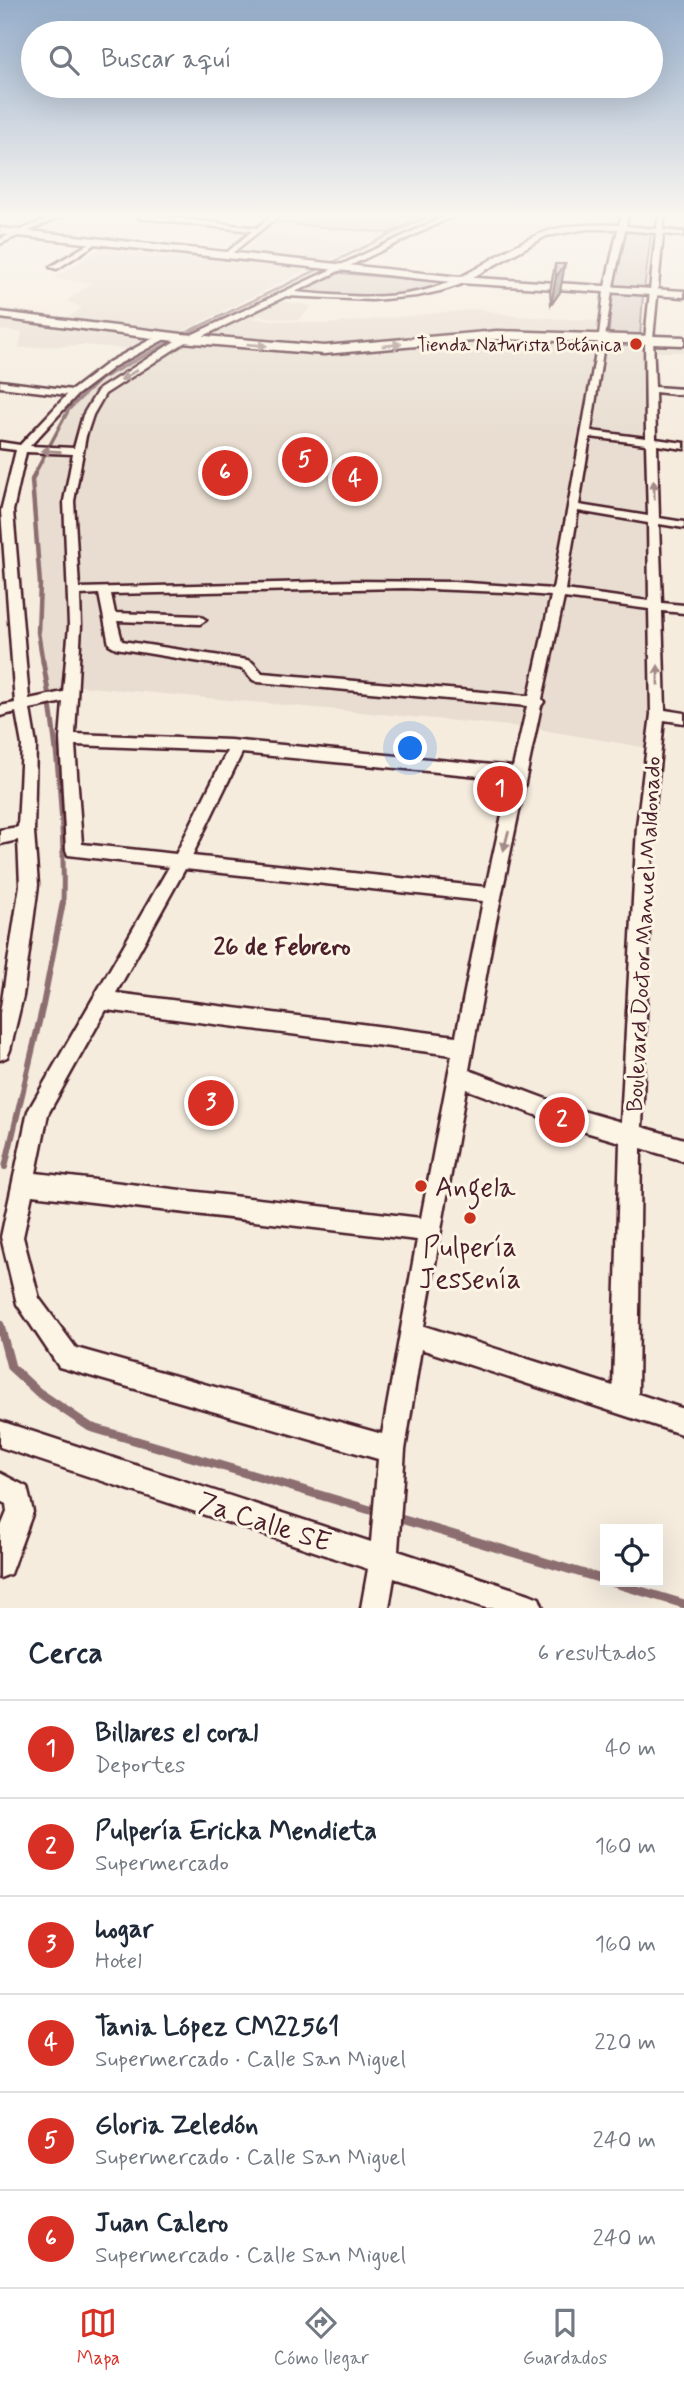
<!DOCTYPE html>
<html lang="es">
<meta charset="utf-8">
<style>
body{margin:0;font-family:Mynerve,sans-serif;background:#f2f2f3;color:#1f2937}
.controls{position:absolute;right:21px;bottom:21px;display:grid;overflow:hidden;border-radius:0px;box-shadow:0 7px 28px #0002}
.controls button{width:63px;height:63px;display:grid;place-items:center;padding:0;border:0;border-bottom:2px solid #e0e1e3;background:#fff;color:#1f2937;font:35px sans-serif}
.you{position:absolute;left:411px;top:749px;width:24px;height:24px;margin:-18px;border:5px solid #fff;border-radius:50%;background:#1a73e8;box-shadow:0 0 0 10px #1a73e833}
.badge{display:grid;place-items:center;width:46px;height:46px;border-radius:50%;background:#d93025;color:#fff;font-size:23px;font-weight:700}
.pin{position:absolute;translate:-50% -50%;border:4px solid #fff;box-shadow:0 2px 7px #0006}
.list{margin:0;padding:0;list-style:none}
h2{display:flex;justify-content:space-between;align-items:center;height:91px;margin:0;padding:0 28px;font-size:30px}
h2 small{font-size:23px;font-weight:400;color:#747a83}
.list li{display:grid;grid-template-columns:46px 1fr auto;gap:21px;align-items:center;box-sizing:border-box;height:98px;padding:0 28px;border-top:2px solid #e0e1e3}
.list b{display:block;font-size:26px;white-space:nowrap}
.list p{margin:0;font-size:23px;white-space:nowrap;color:#747a83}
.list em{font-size:23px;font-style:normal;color:#747a83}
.icon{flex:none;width:38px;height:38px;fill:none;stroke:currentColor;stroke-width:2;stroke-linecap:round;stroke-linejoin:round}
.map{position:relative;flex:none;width:684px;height:1608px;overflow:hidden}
.search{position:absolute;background:#fff;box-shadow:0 7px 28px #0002;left:21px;right:21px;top:21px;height:77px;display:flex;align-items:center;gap:18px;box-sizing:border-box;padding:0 24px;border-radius:38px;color:#747a83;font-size:26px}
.sheet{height:679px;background:#fff}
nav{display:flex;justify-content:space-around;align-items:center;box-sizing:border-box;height:98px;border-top:2px solid #e0e1e3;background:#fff;font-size:19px;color:#747a83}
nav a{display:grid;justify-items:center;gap:4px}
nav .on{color:#d93025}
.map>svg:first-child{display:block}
</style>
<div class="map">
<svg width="684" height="1608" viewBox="0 0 684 1608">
<rect width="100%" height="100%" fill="#f5ecde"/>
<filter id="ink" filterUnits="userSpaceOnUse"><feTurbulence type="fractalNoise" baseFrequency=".0143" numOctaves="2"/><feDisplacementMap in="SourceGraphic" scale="14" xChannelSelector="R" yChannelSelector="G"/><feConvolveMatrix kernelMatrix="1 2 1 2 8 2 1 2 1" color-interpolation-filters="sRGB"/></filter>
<g filter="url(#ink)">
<path fill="#e8ddd0" d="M264 234 364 244 322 263 239 255Z
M104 246 215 259 310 268 177 334 65 319 82 308 67 301 91 283 55 278Z
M317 270 331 271 275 300 312 306 298 320 259 316 254 319 326 324 479 309 515 316 601 321 603 336 684 341V352H651L654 749 531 728 79 686 70 695 50 699 38 632 40 584 32 480 69 409 100 379 149 351 84 345 19 348 22 332 0 330V308L62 317 56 321 177 337Z"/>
<path fill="#dbcec4" stroke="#927678" stroke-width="2" d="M278 214H429L389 233 268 222Z
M623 232 651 234 644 290 613 288Z
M339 273 443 282C420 295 326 303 301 291Z
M611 293 643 295 640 337 609 334Z"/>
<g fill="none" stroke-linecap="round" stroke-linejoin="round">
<path stroke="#8c6e70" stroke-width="2.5" d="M194 329 433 214"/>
<path stroke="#8c6e70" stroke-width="3.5" d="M34 475 69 409 100 379 198 327"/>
<path stroke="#8c6e70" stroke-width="4.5" d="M35 473 32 480 40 584 38 632 43 663"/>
<path stroke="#8c6e70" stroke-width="5" d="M43 661C57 740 65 824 63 904"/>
<path stroke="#8c6e70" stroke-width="6" d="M5 1167 43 1005 63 902"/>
<path stroke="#8c6e70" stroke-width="9" d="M0 1325 11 1367 38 1392 90 1427 377 1512
M394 1517 605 1580
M611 1582 684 1604"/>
<defs>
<path id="street" d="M58 214H66L0 244V239Z
M142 214 257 228 274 214H281L226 258 224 255 252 231 139 218Z
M450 214H458L295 292C341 296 395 302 439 286 475 274 504 248 540 234 565 224 592 224 619 225L622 214H628L626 226 657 229 659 214H665L663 230 684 232V236L663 234 653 339 655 387 684 389V395L655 392 656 439 684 443V449L657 445 659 518 684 522V528L659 524 662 603 684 605V613L662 611 665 710 684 713V723L664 720 653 826 642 1127 684 1139V1161L641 1148 638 1394 684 1409V1435L421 1349 405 1450 398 1551 529 1594 539 1598 543 1608H486L394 1578 389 1608H361L368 1569 0 1447V1421L371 1542 378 1459 59 1367 17 1304 1 1237 28 1111 169 867 68 855 66 850 60 739 63 702 30 709 36 745 34 832 38 885 23 996 10 1050 7 1057 0 1060V1013L20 885 18 840 0 844V830L18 827 22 745 16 712 0 716V706L15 703 1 511 16 450 0 448V442L20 445 67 395 0 387V381L72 390 109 362 161 334H167V338L115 366 77 395 30 446 74 448 83 415 98 390 183 336H189ZM587 229H618L604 291 599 336 553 589 454 582 354 581 79 588 74 501 86 436 93 415 105 394 187 341H193L286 296 372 300 417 296 440 291 459 285 546 236ZM625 230 656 233 645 339 646 438 591 431 612 291ZM590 437 646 444 648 516 579 505ZM26 452 73 454 64 501 69 626 63 692 29 699 13 511ZM578 511 648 523 649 601 565 590ZM404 588 504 592 551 596 529 696 262 673 252 662 247 660 122 641 117 621 200 624 206 620 200 616 115 613 111 594ZM99 594 109 644 116 648 243 669 253 680 258 682 527 706 513 767 230 740 75 734 81 626 80 595ZM564 598 649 609 651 714 637 826 621 1122 565 1106 469 1070 495 926 541 706 544 702 542 699ZM75 745 227 751 176 854 82 844ZM242 753 510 779 486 887 192 856ZM185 869 483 901 456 1036 116 993ZM106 1010 452 1055 421 1218 36 1173 48 1114ZM466 1089 565 1126 620 1142 613 1386 424 1326ZM32 1195 417 1240 382 1434 76 1348 39 1298 23 1237Z
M95 240 97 243 57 269 50 267Z
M0 1473 27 1487 33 1512 10 1574 0 1578V1529L7 1512 6 1504 0 1501Z"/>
<path id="secondary" d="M0 228 460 277 684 291V297L460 283 0 234Z
M0 312 182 334 324 346 497 331 684 337V345L497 339 324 354 182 342 0 318Z"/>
</defs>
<use href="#street" stroke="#4a1f2b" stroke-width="5"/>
<use href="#secondary" stroke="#4a1f2b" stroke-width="5"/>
<use href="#street" fill="#fcf5e5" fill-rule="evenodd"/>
<use href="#secondary" fill="#fcf5e5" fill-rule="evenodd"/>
</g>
<path fill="#ae9f98" stroke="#4a1f2b" stroke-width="2" d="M555 264 560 292 551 305 550 291Z"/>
<path fill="#8d827c" stroke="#4a1f2b" stroke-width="2" d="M565 264 560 292 551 305 556 277Z"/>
<path fill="#cab9b1" stroke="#4a1f2b" stroke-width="2" d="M555 264H565L556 277Z"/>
<defs><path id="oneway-solid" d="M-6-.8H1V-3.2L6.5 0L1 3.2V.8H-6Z" transform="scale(1.75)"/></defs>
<g fill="#a38a88">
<use href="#oneway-solid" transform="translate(257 345) rotate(5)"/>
<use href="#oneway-solid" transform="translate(392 345) rotate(-6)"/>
<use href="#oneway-solid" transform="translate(129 375) rotate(148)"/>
<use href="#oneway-solid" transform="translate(51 451) rotate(-177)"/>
<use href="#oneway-solid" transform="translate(654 490) rotate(-92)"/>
<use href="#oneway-solid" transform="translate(658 675) rotate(-90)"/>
<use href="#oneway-solid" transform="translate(506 841) rotate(104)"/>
</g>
</g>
<linearGradient id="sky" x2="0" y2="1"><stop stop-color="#95adca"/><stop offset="0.49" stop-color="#faf6f0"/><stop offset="1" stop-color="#faf6f0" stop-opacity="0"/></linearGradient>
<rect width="684" height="439" fill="url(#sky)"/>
<g fill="#c8321e" stroke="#fcf5e5" stroke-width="2.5">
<circle cx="636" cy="344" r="7"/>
<circle cx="421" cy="1186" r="7"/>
<circle cx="470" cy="1218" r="7"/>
</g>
<g text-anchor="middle" stroke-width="6" stroke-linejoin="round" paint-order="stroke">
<g font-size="19" fill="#4a1f2b" stroke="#fcf5e5" text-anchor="end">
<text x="622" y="351">Tienda Naturista Botánica</text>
</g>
<g font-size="23" fill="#4a1f2b" stroke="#fcf5e5">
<text transform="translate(643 934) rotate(-87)" y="8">Boulevard Doctor Manuel Maldonado</text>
</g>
<g font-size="24" font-weight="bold" fill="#4a1f2b" stroke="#fcf5e5">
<text x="282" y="954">26 de Febrero</text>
</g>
<g font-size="28" fill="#4a1f2b" stroke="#fcf5e5" text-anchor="start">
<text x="435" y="1196">Angela</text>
<text x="470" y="1256" text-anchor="middle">Pulpería<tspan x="470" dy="32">Jessenía</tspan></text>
</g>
<g font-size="28" fill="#4a1f2b" stroke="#fcf5e5">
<text transform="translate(265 1521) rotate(18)" y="10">7a Calle SE</text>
</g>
</g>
</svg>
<div class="controls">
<button><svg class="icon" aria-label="locate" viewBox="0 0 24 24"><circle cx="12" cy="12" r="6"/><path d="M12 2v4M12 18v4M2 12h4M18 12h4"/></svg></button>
</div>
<div class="you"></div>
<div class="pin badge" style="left:500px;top:789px">1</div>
<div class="pin badge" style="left:562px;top:1120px">2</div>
<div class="pin badge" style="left:211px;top:1103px">3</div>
<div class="pin badge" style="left:355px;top:479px">4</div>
<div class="pin badge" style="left:305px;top:460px">5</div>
<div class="pin badge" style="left:225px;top:473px">6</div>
<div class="search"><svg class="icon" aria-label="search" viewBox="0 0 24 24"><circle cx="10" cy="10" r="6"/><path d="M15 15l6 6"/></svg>Buscar aquí</div>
</div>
<section class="sheet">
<h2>Cerca<small>6 resultados</small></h2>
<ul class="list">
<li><span class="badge">1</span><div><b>Billares el coral</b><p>Deportes</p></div><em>40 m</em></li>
<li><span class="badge">2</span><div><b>Pulpería Ericka Mendieta</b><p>Supermercado</p></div><em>160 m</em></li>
<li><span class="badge">3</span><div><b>hogar</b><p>Hotel</p></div><em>160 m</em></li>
<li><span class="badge">4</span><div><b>Tania López CM22561</b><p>Supermercado · Calle San Miguel</p></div><em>220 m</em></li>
<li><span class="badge">5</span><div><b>Gloria Zeledón</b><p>Supermercado · Calle San Miguel</p></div><em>240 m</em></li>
<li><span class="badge">6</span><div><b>Juan Calero</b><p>Supermercado · Calle San Miguel</p></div><em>240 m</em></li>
</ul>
</section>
<nav>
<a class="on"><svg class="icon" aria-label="map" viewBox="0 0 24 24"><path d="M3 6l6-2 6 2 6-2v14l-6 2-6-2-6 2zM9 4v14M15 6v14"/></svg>Mapa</a>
<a><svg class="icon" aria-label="directions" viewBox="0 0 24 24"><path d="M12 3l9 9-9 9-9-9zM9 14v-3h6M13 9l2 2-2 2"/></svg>Cómo llegar</a>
<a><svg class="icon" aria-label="saved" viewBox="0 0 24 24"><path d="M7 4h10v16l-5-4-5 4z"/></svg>Guardados</a>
</nav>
